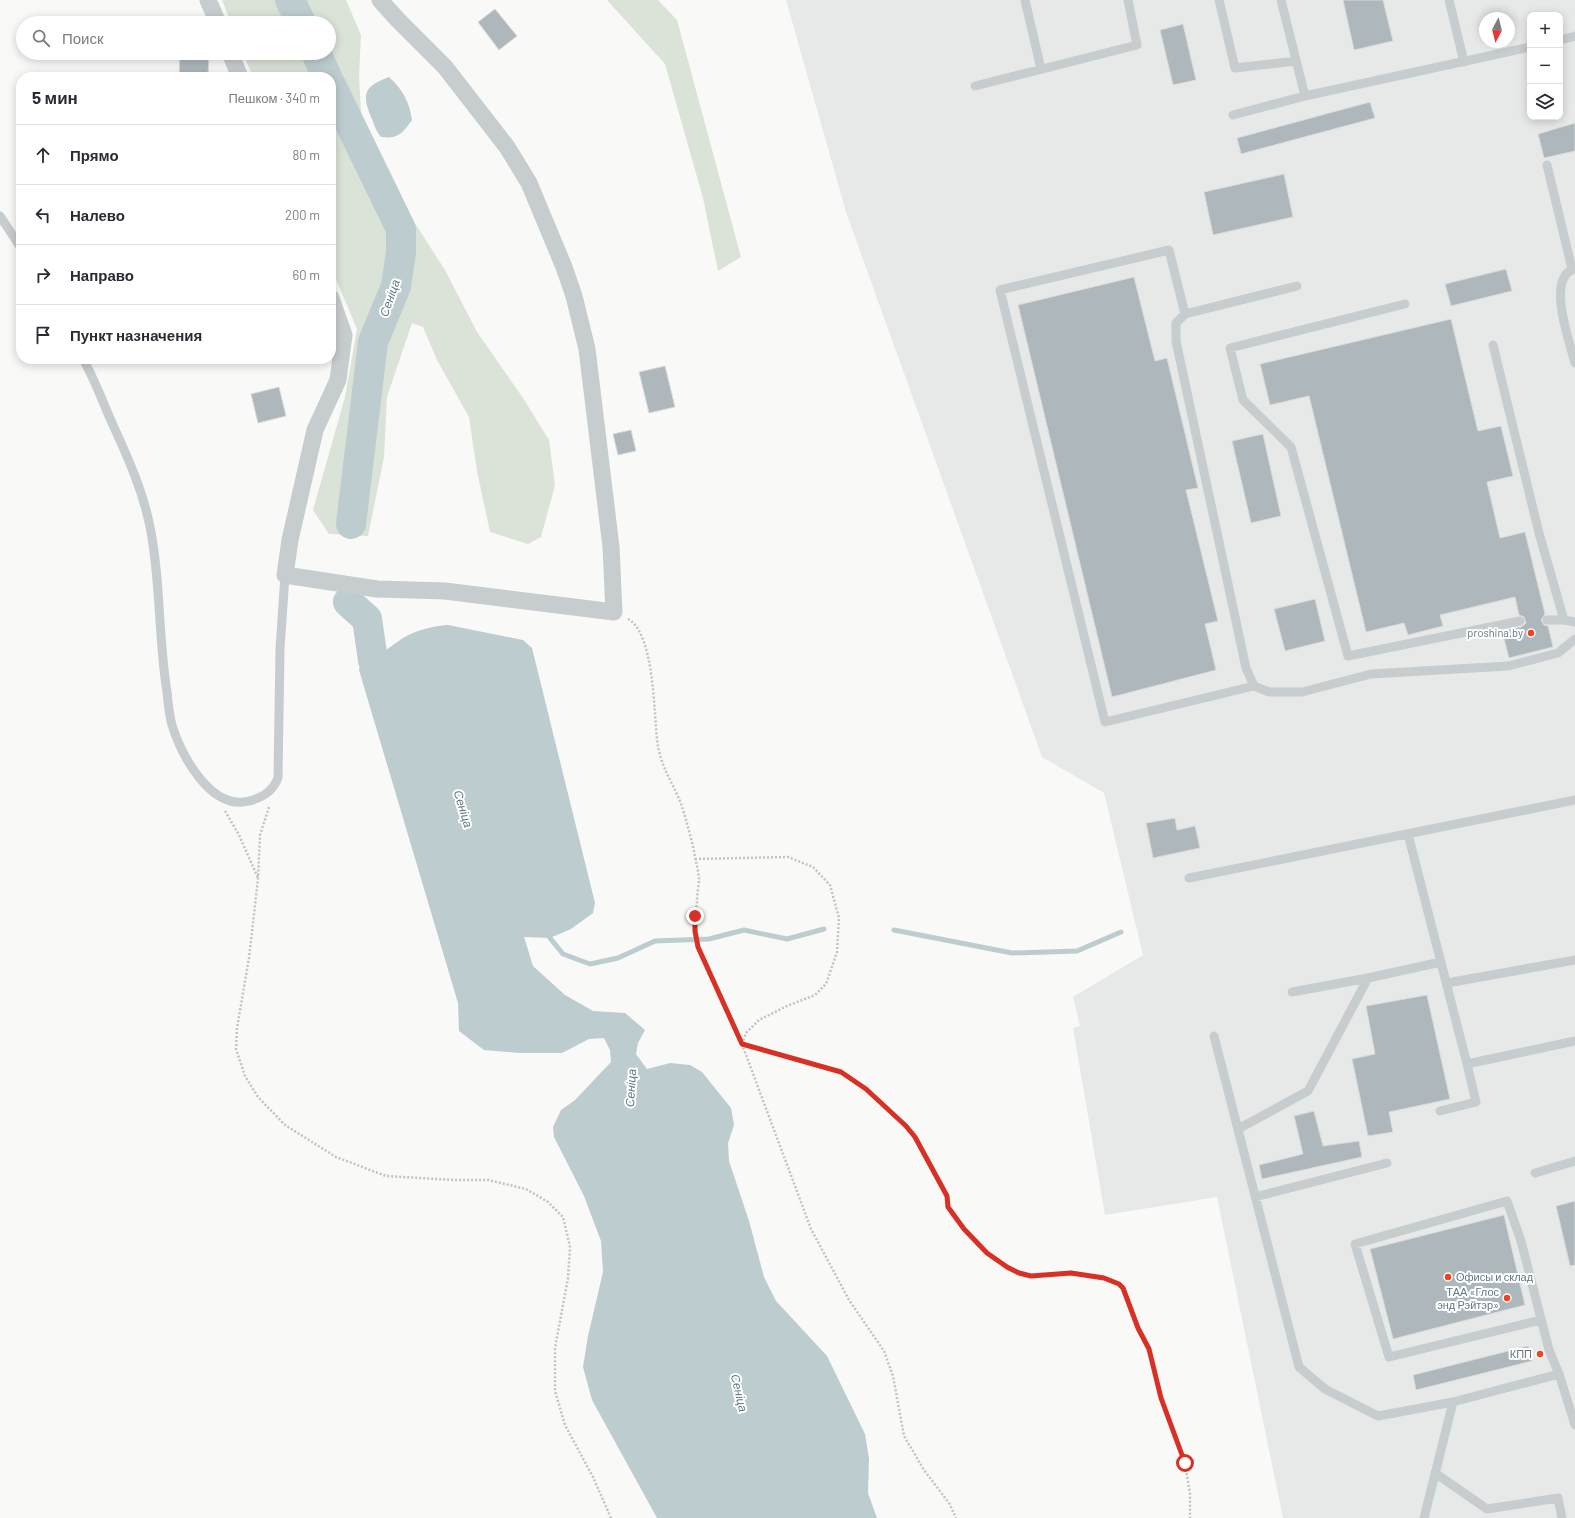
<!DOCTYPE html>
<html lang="ru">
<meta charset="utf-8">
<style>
body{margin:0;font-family:Barlow,sans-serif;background:#f2f2f3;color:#2b2b33}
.controls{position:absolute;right:12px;top:12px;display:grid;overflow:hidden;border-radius:8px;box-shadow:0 2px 10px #0003}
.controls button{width:36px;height:36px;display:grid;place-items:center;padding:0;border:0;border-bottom:1px solid #e1e1e2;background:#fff;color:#2b2b33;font:20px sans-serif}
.compass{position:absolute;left:1479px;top:12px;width:36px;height:36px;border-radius:50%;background:#fff;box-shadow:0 2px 10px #0003;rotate:187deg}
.stop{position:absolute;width:12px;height:12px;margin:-9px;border:3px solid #d93025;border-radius:50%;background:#fff}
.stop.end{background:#d93025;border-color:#fff;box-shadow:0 1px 4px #0008}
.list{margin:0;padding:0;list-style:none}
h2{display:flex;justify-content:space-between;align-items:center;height:52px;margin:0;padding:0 16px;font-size:17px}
h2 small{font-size:13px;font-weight:400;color:#7c7c81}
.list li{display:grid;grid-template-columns:26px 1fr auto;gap:12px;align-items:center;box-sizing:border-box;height:60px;padding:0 16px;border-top:1px solid #e1e1e2}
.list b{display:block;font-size:15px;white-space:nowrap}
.list em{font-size:13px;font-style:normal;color:#7c7c81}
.icon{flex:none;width:22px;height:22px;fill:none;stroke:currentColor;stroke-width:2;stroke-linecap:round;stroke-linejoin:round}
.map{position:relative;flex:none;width:1575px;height:1518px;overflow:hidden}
.search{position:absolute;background:#fff;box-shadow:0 2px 10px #0003;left:16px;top:16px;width:320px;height:44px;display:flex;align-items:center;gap:10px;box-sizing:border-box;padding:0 14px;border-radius:22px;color:#7c7c81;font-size:15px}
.panel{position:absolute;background:#fff;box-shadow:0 2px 10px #0003;left:16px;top:72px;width:320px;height:292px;border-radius:16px}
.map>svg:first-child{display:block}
</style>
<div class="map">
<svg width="1575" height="1518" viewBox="0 0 1575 1518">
<rect width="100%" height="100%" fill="#f9f9f7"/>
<path fill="#e7e9e8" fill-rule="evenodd" d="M786 0H1575V1518H1283L1217 1197 1105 1215 1073 1028 1080 1026 1073 997 1143 955 1104 793 1042 757 846 212ZM1530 15H1560V117H1530ZM1485 18H1509V42H1485Z"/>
<path fill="#dbe2d7" d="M222 0H346L361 35 359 76 361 114 405 208 445 270 477 332 523 398 549 440 555 485 541 537 528 544 490 532 477 471 469 417 437 360 423 327 412 323 387 397 384 457 368 536 329 534 313 510 345 397 357 329 331 267V77H253L243 53H329V23H231Z
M607 0H658L677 20 741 257 718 271 703 198 665 64Z"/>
<path fill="#bdcccf" d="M389 77C403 90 409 101 412 120 402 134 398 139 381 137 376 131 374 124 371 117 361 93 365 86 389 77Z
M448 625 523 640 532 648 595 903 593 913 571 929 550 938 524 937 533 966 565 995 593 1011 625 1013 645 1030 638 1043 636 1054 647 1069 670 1063 690 1065 702 1072 731 1108 734 1125 728 1143 729 1161 749 1221 764 1277 776 1301 827 1356 865 1434 869 1459 868 1493 877 1518H657L592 1400 583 1367 588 1336 603 1272 601 1241 584 1196 554 1137 553 1127 561 1110 575 1100 611 1062 610 1050 604 1038 589 1039 562 1053H520L484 1050 459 1031 458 1003 359 670 360 664C377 659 388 648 403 638 416 630 433 626 448 625Z"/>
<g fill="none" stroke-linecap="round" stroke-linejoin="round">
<path stroke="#bdcccf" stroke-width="5" d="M894 930 1012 953 1077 951 1121 932
M550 938 563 954 590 964 618 958 655 941 709 939 744 930 787 939 824 929"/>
<path stroke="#bdcccf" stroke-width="30" d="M290 0 301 23
M316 53 327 77
M331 85 401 229V252L396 286 373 342 351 524
M348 602 367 619 373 660 408 684"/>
</g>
<path fill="#adb7bc" stroke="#dbdbd9" d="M1343 0H1383L1393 41 1354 50Z
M495 9 517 36 499 50 478 22Z
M1183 24 1196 80 1173 85 1160 30Z
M180 53H209L208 77H179Z
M1370 102 1375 118 1241 154 1237 138Z
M1575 123V151L1544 158 1538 134Z
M1284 174 1293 217 1213 235 1204 192Z
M1506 269 1512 291 1451 306 1445 284Z
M1134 277 1155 361 1167 358 1198 488 1186 490 1218 621 1205 624 1216 670 1112 697 1018 305Z
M1451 319 1478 431 1501 426 1513 476 1487 482 1500 538 1525 532 1545 614 1541 620 1544 625 1548 626 1553 647 1509 658 1502 631 1521 627 1526 623 1524 617 1519 615 1515 597 1440 615 1443 626 1408 635 1404 623 1366 632 1309 396 1270 405 1260 364Z
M665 366 675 407 649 413 639 372Z
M279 387 286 416 258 423 251 394Z
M631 430 636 451 618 455 613 434Z
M1263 434 1281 516 1251 523 1232 441Z
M1315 599 1325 641 1285 651 1274 609Z
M1175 818 1177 830 1195 826 1200 848 1153 858 1146 823Z
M1427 995 1450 1099 1389 1112 1393 1132 1368 1136 1352 1059 1375 1054 1366 1006Z
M1314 1111 1323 1146 1359 1141 1362 1157 1262 1179 1259 1165 1303 1154 1294 1116Z
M1575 1201V1265L1570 1266 1556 1206Z
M1504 1215 1525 1305 1393 1339 1370 1249Z
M1528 1346 1532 1361 1416 1390 1413 1375Z"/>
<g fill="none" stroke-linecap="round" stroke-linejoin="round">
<path stroke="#c0c3c5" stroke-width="2.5" stroke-dasharray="2 2" stroke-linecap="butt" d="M628 619C654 632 654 713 657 739 660 767 672 780 681 804 688 824 696 857 699 878 699 885 697 894 697 902 695 918 695 931 699 947L742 1044 811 1229 849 1300 884 1351 893 1376 904 1436 924 1470 949 1503 956 1518
M269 807 260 835 258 879 249 958 237 1028 236 1049 245 1076 258 1097 285 1125 336 1157 386 1176 454 1180H488L526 1189 548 1202 563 1217 570 1247 568 1278 555 1348V1391L565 1425 593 1477 611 1518
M225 811 239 835 258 878
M695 859 788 857 813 867 830 885 839 918 837 952 826 984 815 995 787 1006 759 1020 746 1033 742 1044 841 1072 865 1089 906 1126 915 1137 947 1196 948 1207 955 1218 987 1253 1007 1267 1019 1273 1031 1276 1071 1273 1104 1278 1119 1284 1123 1288 1138 1328 1149 1349 1161 1398 1185 1463 1190 1494V1518"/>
<path stroke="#c7cccf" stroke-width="9" d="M1025 0 1041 69
M1219 0 1235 68 1296 61
M1281 0 1305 96 1530 47
M1449 0 1464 62
M1560 40 1575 36
M975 86 1137 45 1128 0
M1233 115 1305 96
M1547 165 1572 269
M0 216 21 248
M1575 269C1545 276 1570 343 1575 363
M1297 286 1185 314 1176 323V341L1246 668 1254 686 1269 692H1302L1371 674 1508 666 1558 653 1575 639
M1405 304 1230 348 1243 400 1291 447 1348 656 1520 621
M1185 314 1169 250 1000 290 1105 722 1254 686
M1493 345 1539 533 1564 620 1575 622
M83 359C95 380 103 403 113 425 128 458 143 491 150 527 161 581 158 637 167 692 168 703 169 714 172 725 181 754 210 811 249 801 262 798 273 791 278 778L280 649 285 575
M1547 620H1564
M1408 834 1467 1064 1575 1041
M1189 878 1575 800
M1447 983 1575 960
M1292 992 1368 978
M1214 1036 1299 1367 1325 1389 1378 1416 1453 1402 1559 1374
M1440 1111 1476 1102 1467 1064
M1238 1129 1308 1091 1368 978 1441 962
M1535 1173 1575 1161
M1255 1197 1387 1163
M1541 1320 1389 1357 1355 1244 1507 1201 1521 1241 1549 1350 1559 1374 1575 1425
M1435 1473 1487 1509 1558 1498 1562 1518
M1424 1518 1453 1402"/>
<path stroke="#c7cccf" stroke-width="17" d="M208 0 218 23
M230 53 240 77
M331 298 344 335 338 380 315 430 290 540 285 575 377 589 445 591 614 612 611 547 587 349 574 296 564 267 529 183 507 147 445 67 398 20 380 0"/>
</g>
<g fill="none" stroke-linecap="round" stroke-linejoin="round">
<path stroke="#d93025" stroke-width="5" d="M695 916V931L698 947 742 1044 841 1072 866 1089 906 1126 915 1137 947 1196 948 1207 964 1229 987 1253 1007 1267 1019 1273 1031 1276 1071 1273 1104 1278 1119 1284 1123 1288 1138 1328 1149 1349 1161 1398 1185 1463"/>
</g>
<g fill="#f2421e" stroke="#fff" stroke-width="1.5">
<circle cx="1531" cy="633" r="4"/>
<circle cx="1448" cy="1277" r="4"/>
<circle cx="1507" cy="1298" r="4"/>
<circle cx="1540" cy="1354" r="4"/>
</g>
<g text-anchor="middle" stroke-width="4" stroke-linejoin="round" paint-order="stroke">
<g font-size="11" fill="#627784" stroke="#fff" text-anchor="end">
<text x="1523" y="637">proshina.by</text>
<text x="1456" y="1281" text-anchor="start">Офисы и склад</text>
<text x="1499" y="1296">ТАА «Глос<tspan x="1499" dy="13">энд Рэйтэр»</tspan></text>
<text x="1532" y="1358">КПП</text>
</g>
<g font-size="12" font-style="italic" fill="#5d777e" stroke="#fff">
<text transform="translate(390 298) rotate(-71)" y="4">Сеніца</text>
<text transform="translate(463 809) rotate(73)" y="4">Сеніца</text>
<text transform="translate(631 1088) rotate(-87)" y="4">Сеніца</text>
<text transform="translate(739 1393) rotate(77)" y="4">Сеніца</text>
</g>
</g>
</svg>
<div class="controls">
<button>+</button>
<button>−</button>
<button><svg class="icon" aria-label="layers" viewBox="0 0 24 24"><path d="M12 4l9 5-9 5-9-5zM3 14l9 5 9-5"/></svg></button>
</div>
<svg class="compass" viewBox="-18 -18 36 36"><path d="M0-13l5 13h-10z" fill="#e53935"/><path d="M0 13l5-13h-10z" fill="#7c7c81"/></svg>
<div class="stop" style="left:1185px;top:1463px"></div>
<div class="stop end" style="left:695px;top:916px"></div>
<div class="search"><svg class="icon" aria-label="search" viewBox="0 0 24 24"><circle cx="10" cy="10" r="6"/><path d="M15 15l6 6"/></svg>Поиск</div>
<section class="panel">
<h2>5 мин<small>Пешком · 340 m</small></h2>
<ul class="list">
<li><svg class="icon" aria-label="ahead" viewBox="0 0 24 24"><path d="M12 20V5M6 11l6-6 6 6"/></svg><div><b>Прямо</b></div><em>80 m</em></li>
<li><svg class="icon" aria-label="left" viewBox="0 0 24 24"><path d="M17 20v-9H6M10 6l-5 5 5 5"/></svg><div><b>Налево</b></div><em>200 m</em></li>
<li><svg class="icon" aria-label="right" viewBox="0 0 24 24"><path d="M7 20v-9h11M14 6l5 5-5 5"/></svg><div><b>Направо</b></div><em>60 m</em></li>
<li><svg class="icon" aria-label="arrive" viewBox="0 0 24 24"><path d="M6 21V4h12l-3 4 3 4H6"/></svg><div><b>Пункт назначения</b></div></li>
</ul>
</section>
</div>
